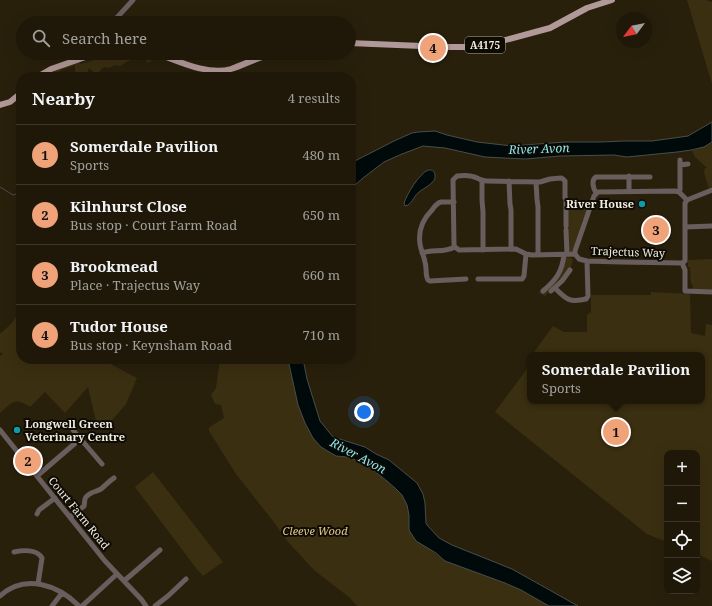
<!DOCTYPE html>
<meta charset="utf-8">
<style>
body{margin:0;font-family:"Noto Serif",serif;background:#2c2517;color:#f1f3f6}
.controls{position:absolute;right:12px;bottom:12px;display:grid;overflow:hidden;border-radius:8px;box-shadow:0 4px 16px #0002}
.controls button{width:36px;height:36px;display:grid;place-items:center;padding:0;border:0;border-bottom:1px solid #3c372a;background:#1f1809;color:#f1f3f6;font:20px sans-serif}
.compass{position:absolute;left:616px;top:12px;width:36px;height:36px;border-radius:50%;background:#1f1809;box-shadow:0 4px 16px #0002;rotate:238deg}
.you{position:absolute;left:364px;top:412px;width:14px;height:14px;margin:-10px;border:3px solid #fff;border-radius:50%;background:#1a73e8;box-shadow:0 0 0 6px #1a73e833}
.badge{display:grid;place-items:center;width:26px;height:26px;border-radius:50%;background:#f0a279;color:#111;font-size:13px;font-weight:700}
.pin{position:absolute;translate:-50% -50%;border:2px solid #fff;box-shadow:0 1px 4px #0006}
.popup{position:absolute;left:527px;top:352px;width:178px;height:52px;box-sizing:border-box;display:grid;place-content:center;border-radius:8px;background:#1f1809;filter:drop-shadow(0 1px 3px #0005);font-size:13px;white-space:nowrap;color:#a1a09c}
.popup b{font-size:15px;color:#f1f3f6}
.popup::after{content:'';position:absolute;left:50%;top:100%;margin-left:-8px;border:8px solid transparent;border-top-color:#1f1809}
.list{margin:0;padding:0;list-style:none}
h2{display:flex;justify-content:space-between;align-items:center;height:52px;margin:0;padding:0 16px;font-size:17px}
h2 small{font-size:13px;font-weight:400;color:#a1a09c}
.list li{display:grid;grid-template-columns:26px 1fr auto;gap:12px;align-items:center;box-sizing:border-box;height:60px;padding:0 16px;border-top:1px solid #3c372a}
.list b{display:block;font-size:15px;white-space:nowrap}
.list p{margin:0;font-size:13px;white-space:nowrap;color:#a1a09c}
.list em{font-size:13px;font-style:normal;color:#a1a09c}
.icon{flex:none;width:22px;height:22px;fill:none;stroke:currentColor;stroke-width:2;stroke-linecap:round;stroke-linejoin:round}
.map{position:relative;flex:none;width:712px;height:606px;overflow:hidden}
.search{position:absolute;background:#1f1809;box-shadow:0 4px 16px #0002;left:16px;top:16px;width:340px;height:44px;display:flex;align-items:center;gap:10px;box-sizing:border-box;padding:0 14px;border-radius:22px;color:#a1a09c;font-size:15px}
.panel{position:absolute;background:#1f1809;box-shadow:0 4px 16px #0002;left:16px;top:72px;width:340px;height:292px;border-radius:16px}
.map>svg:first-child{display:block}
</style>
<div class="map">
<svg width="712" height="606" viewBox="0 0 712 606">
<rect width="100%" height="100%" fill="#29200c"/>
<path fill="#3b2f11" d="M687 0H706L712 2V84Z
M135 53 153 56 152 60 148 63 145 59H134L126 62 120 66 115 65 109 68 105 67 102 68 99 72 96 74 89 68 87 74 83 72 77 73 75 71V65L62 70 50 77H43L59 68 79 61 80 64 117 54Z
M712 143V187L709 188 704 173 705 168H707L695 157 692 151 704 147Z
M568 207H586L587 208 586 217 582 221 581 226 573 252H568Z
M565 257 571 258 573 260 570 270 545 296 538 293C555 287 558 272 565 257Z
M712 259V290H693V286L691 283 690 267H688V260Z
M651 292 690 294 691 333 705 336 706 324 712 325V561L697 554V453H667V542L647 534 495 412 530 365V401H702V355H532L553 326 564 332H587V315L591 312V295H651Z
M21 303V359H101L137 378 126 404 106 427 102 423 96 421 88 387 65 413 45 392 30 407C14 397 13 402 0 413V356L3 354 0 352V334C10 325 19 318 21 303Z
M220 359H288L298 405 305 423 313 438 321 447 336 456 347 457 364 463 387 481 396 489 402 495 407 505 409 515V530L412 536 445 561 505 583 521 590 549 606H357L350 598 314 570 288 542 276 525 236 474 209 431V428C214 423 219 422 224 418L221 405 215 404 211 395 216 388Z
M153 472 223 562 203 576 196 568 135 487Z"/>
<path fill="#000a0b" stroke="#494e4b" d="M712 122V142L704 147 691 150 677 152 627 157 614 155 560 156 525 159 485 157 445 148 423 146 402 154 384 162 363 178 355 185 351 192V163L394 141 412 133 418 132 435 131 447 135 477 142 512 146 565 142H602L623 141H652L674 138 688 136Z
M428 170C432 170 434 170 435 175 437 183 423 188 418 193 413 197 412 205 405 206L404 203C407 194 419 174 428 170Z
M288 359H303L307 379 320 421 333 437 365 447 376 454 389 460 417 483 423 494 425 503 426 523 427 525 439 538 452 545 512 569 578 606H549L521 590 505 583 445 561 436 553 416 541 409 530V515L407 505 402 495 396 489 387 481 364 463 347 457 336 456 321 447 313 438 305 423 298 405Z"/>
<g fill="none" stroke-linecap="round" stroke-linejoin="round">
<path stroke="#494e4b" stroke-width="1" d="M0 187 13 195 21 193"/>
<path stroke="#6a5d5d" stroke-width="5" d="M112 23 133 0
M680 165 688 164
M482 181V200L483 212V250
M509 181 510 204 511 210V249
M536 182 537 199 538 207V255
M629 191V176
M679 192 680 190V160
M596 193C593 188 591 180 596 177H650
M687 200 712 190
M566 201V226
M454 202C450 202 445 202 441 202 437 203 434 207 432 210 423 219 418 231 420 244 421 251 424 256 425 262 427 268 425 275 428 280L430 281 466 279
M685 227 712 226
M566 230 567 254
M455 247 454 245 453 180 457 176C464 175 471 175 477 178 481 180 483 181 487 181L540 182 550 179 561 178 563 179 565 181V198L568 202 591 204
M422 253C433 249 444 253 455 247L459 250 516 249 526 254 532 255 575 254
M575 254V251L594 196 598 192 675 191 679 192 687 200 685 203V261L682 263
M575 254 579 259 587 261 620 262 682 263
M682 263 685 270V291L712 292
M478 279H522L524 276 526 254
M555 288C566 299 569 303 586 299L588 296 587 261
M543 291C556 280 562 272 564 255
M551 291 562 281 570 270
M0 430 105 561 141 599 146 606
M73 430 102 464
M37 476 80 439
M37 514 39 510 55 498
M70 517 84 506C85 503 84 499 86 497 90 492 96 492 101 489 105 486 109 481 114 478
M14 552C23 550 37 549 42 558L38 584
M124 581 160 550
M0 596C25 573 58 585 79 606
M52 606 62 593
M82 606 117 574
M155 606 168 596 186 579"/>
<path stroke="#b29999" stroke-width="6" d="M349 43 446 47H464L483 46 550 28 587 8 612 0
M156 53C178 61 208 76 231 69 246 64 260 56 276 53
M37 77 51 69 97 53
M0 105 10 102 21 93"/>
</g>
<g fill="#0f9aa8" stroke="#0e0b04" stroke-width="1.5">
<circle cx="642" cy="204" r="4"/>
<circle cx="17" cy="430" r="4"/>
</g>
<g text-anchor="middle" stroke-width="4" stroke-linejoin="round" paint-order="stroke">
<rect fill="#0e0b04" stroke="#aea99e" stroke-width="1" x="465" y="37" width="40" height="16" rx="3"/>
<g font-size="10" font-weight="bold" fill="#f2ede0">
<text x="485" y="49">A4175</text>
</g>
<g font-size="11" font-weight="bold" fill="#f2ede0" stroke="#0e0b04" text-anchor="end">
<text x="634" y="208">River House</text>
<text x="25" y="428" text-anchor="start">Longwell Green<tspan x="25" dy="13">Veterinary Centre</tspan></text>
</g>
<g font-size="11" fill="#f2ede0" stroke="#0e0b04">
<text transform="translate(628 252) rotate(2)" y="4">Trajectus Way</text>
<text transform="translate(79 513) rotate(51)" y="4">Court Farm Road</text>
</g>
<g font-size="11" font-style="italic" fill="#e4c887" stroke="#0e0b04">
<text x="315" y="535">Cleeve Wood</text>
</g>
<g font-size="12" font-style="italic" fill="#8ee9f2" stroke="#0e0b04">
<text transform="translate(539 149) rotate(-2)" y="4">River Avon</text>
<text transform="translate(358 456) rotate(28)" y="4">River Avon</text>
</g>
</g>
</svg>
<div class="controls">
<button>+</button>
<button>−</button>
<button><svg class="icon" aria-label="locate" viewBox="0 0 24 24"><circle cx="12" cy="12" r="6"/><path d="M12 2v4M12 18v4M2 12h4M18 12h4"/></svg></button>
<button><svg class="icon" aria-label="layers" viewBox="0 0 24 24"><path d="M12 4l9 5-9 5-9-5zM3 14l9 5 9-5"/></svg></button>
</div>
<svg class="compass" viewBox="-18 -18 36 36"><path d="M0-13l5 13h-10z" fill="#e53935"/><path d="M0 13l5-13h-10z" fill="#a1a09c"/></svg>
<div class="you"></div>
<div class="pin badge" style="left:616px;top:432px">1</div>
<div class="popup"><b>Somerdale Pavilion</b>Sports</div>
<div class="pin badge" style="left:28px;top:461px">2</div>
<div class="pin badge" style="left:656px;top:230px">3</div>
<div class="pin badge" style="left:433px;top:48px">4</div>
<div class="search"><svg class="icon" aria-label="search" viewBox="0 0 24 24"><circle cx="10" cy="10" r="6"/><path d="M15 15l6 6"/></svg>Search here</div>
<section class="panel">
<h2>Nearby<small>4 results</small></h2>
<ul class="list">
<li><span class="badge">1</span><div><b>Somerdale Pavilion</b><p>Sports</p></div><em>480 m</em></li>
<li><span class="badge">2</span><div><b>Kilnhurst Close</b><p>Bus stop · Court Farm Road</p></div><em>650 m</em></li>
<li><span class="badge">3</span><div><b>Brookmead</b><p>Place · Trajectus Way</p></div><em>660 m</em></li>
<li><span class="badge">4</span><div><b>Tudor House</b><p>Bus stop · Keynsham Road</p></div><em>710 m</em></li>
</ul>
</section>
</div>
